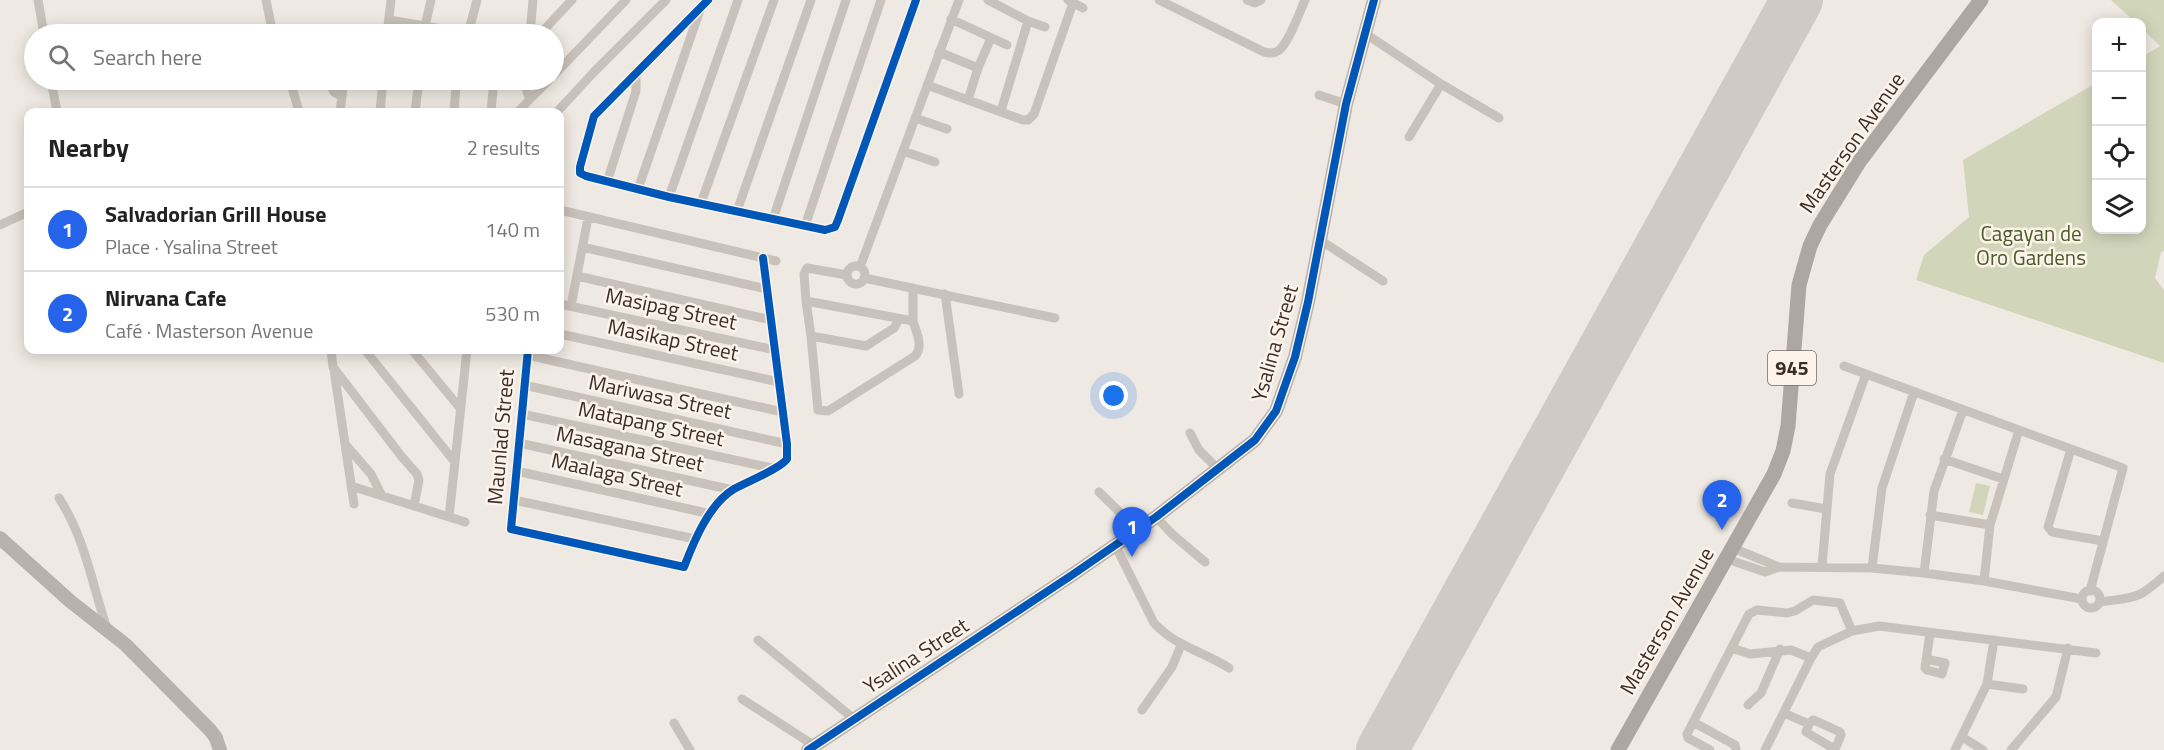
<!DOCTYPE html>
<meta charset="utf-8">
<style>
body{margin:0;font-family:"Titillium Web",sans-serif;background:#f6f6f6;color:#222}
.controls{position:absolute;right:18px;top:18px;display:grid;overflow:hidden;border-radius:12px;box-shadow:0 3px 15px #0003}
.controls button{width:54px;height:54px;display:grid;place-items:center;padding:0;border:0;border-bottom:2px solid #e0e0e0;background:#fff;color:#222;font:30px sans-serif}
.you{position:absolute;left:1114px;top:396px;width:21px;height:21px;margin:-15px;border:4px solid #fff;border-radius:50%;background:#1a73e8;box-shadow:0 0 0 9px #1a73e833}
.badge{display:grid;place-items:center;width:39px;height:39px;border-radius:50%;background:#2563eb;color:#fff;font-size:20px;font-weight:700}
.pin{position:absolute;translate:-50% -50px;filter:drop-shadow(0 2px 3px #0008)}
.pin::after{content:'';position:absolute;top:32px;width:21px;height:18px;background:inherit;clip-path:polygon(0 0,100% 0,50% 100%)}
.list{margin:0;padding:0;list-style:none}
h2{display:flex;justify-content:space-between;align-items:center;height:78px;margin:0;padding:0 24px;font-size:26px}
h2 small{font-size:20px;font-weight:400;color:#767676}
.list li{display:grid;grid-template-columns:39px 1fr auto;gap:18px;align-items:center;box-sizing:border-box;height:84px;padding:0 24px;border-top:2px solid #e0e0e0}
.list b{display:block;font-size:22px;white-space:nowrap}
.list p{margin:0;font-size:20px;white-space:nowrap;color:#767676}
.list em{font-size:20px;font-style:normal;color:#767676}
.icon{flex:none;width:33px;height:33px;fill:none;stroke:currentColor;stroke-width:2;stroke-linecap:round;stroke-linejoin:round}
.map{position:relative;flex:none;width:2164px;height:750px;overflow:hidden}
.search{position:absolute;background:#fff;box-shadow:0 3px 15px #0003;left:24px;top:24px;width:540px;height:66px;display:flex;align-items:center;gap:15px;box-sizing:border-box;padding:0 21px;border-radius:33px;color:#767676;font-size:22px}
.panel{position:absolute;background:#fff;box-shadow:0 3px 15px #0003;left:24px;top:108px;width:540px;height:246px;border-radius:12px}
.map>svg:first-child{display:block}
</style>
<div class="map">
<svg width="2164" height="750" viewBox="0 0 2164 750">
<rect width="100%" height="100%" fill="#efe9e3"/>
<path fill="#d1d6bb" d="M2111 0H2164V251L2161 252 2155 278 2164 290V363L1916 280 1924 255 1969 217 1963 160 2096 83V230H2142V57L2160 46 2142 29V22H2135Z
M1976 483 1990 486 1983 515 1969 512Z"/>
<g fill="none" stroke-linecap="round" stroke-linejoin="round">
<path stroke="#d0cac4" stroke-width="52" d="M1382 750 1797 0"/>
<path stroke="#c9c2bb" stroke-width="9" d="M38 0 44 34
M266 0 273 34
M708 0 594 116 580 167V173L586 176 669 197 825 230 835 227 838 220 916 0
M988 0 1028 21 1045 27
M1068 0 1083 8
M1159 0 1264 52C1269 53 1274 54 1278 51 1289 43 1299 13 1305 0
M1247 0 1255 3 1261 0
M951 19 1007 45
M389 20 472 34
M425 26 431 0
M387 34 391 0
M468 34 477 0
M530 34 533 0
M540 34 572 0
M1366 34 1441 84 1499 118
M939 52 978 68
M554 75 626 0
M51 80 57 112
M290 80 299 112
M328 80 334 92 341 96
M431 80 456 85 454 112
M526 80 527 92 530 99 549 80
M927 85 1023 120H1028L1034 114 1073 3
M1319 95 1346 104
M968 100 978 68 991 38
M1001 111 1028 21
M340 112 344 80
M380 112 383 80
M415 112 419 80
M491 112 494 80
M518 112 530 99
M557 112 593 73 666 0
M915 118 947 129
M1409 137 1441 84
M903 151 935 162
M607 182 636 91V71
M638 189 700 10
M669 197 738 0
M701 203 774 0
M560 210 776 261
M737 211 811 0
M773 219 846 0
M0 225 28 212
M805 226 881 0
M1320 240 1383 281
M582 247 767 289
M847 275a9 9 0 1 1 18 0a9 9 0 1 1-18 0Z
M860 267 959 0
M847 275 807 268 804 274 806 301 913 321V288
M577 276 771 320
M864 278 1055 318
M945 294 959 394
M806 301 811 336
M560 304 775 350
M571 306 588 218
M899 319 894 328 866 346 811 336 818 410 828 411 915 356C924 346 916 332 913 321
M560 334 779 382
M331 350 333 367 402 457 417 474 419 480 414 506
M365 350 454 461
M412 350 460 408
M528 350 511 529 684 567C694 541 709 504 734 489 746 482 780 469 787 459V444L763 258
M527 355 783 412
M1844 366 2123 468 2090 591
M334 370 354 504
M524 385 787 444
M522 414 772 468
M1190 433 1199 450 1218 469
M519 443 733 490
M345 444 371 474 382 496
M2071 449 2048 527 2052 532 2103 541
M1944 459 2003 479
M516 471 711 514
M351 486 465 522
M1099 492 1137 529
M59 498C85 538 92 584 107 629
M514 500 695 539
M1792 503 1826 509
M1930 515 1990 525
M449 517 467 350
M1156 517 1172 534 1205 562
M1115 545 1154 623C1175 646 1204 652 1229 668
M1733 548 1779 567 1872 568 1924 573 1984 581 2082 599
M1727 559 1765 572 1779 567
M1822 566 1830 474 1866 374
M1872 568 1882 488 1914 392
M1924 573 1934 491 1963 410
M1984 581 1990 525 2019 430
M2082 599a9 9 0 1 1 18 0a9 9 0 1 1-18 0Z
M2100 602C2135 597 2136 601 2164 576
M758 640 854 719
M1732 648 1750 654 1791 650 1811 658
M1926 659 1945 663 1942 674 1927 670 1925 668 1930 633
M1987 684 2023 689
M742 699 815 746
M1748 705 1761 693 1780 649
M1142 710 1172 667 1181 645
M1784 713 1809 724 1813 720 1816 721 1840 732 1841 735 1836 747H1831L1806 732 1809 724
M1693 722 1735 745 1736 750
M674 723 690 750
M1962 737 1983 750
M1710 750 1688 738 1687 734 1749 614 1757 610 1787 613 1795 611 1813 600 1840 603 1852 631
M1765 750 1811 658 1818 647 1852 631 1879 626 2096 653
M1955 750 1987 684 1994 640
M2011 750 2056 697 2068 648"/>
<path stroke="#b9b2ac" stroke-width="14" d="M0 538 70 601 126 645 210 730 216 738 220 750
M808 750 1072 575 1156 517 1255 440 1276 411 1295 357 1308 302 1346 104 1374 0"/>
<path stroke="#aea6a0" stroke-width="15" d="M1618 750 1774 474 1783 451 1788 426 1799 285 1810 246 1820 225 1859 162 1981 0"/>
<defs>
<path id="cycleway" d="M708 0 594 116 580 167V173L586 176 669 197 825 230 835 227 838 220 916 0
M528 350 511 529 684 567C694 541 709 504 734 489 746 482 780 469 787 459V444L763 258
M808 750 1072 575 1156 517 1255 440 1276 411 1295 357 1308 302 1346 104 1374 0"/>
</defs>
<use href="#cycleway" stroke="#fcf4eb" stroke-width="11"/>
<use href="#cycleway" stroke="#0057b8" stroke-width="8"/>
</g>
<g text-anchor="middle" stroke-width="5" stroke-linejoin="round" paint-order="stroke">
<rect fill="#fcf4eb" stroke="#756962" stroke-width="1.5" x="1768" y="351" width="48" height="34" rx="4.5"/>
<g font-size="20" font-weight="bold" fill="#3b2e28">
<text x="1792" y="375">945</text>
</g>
<g font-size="21" fill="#3b2e28" stroke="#fcf4eb">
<text transform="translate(1852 143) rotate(-55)" y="7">Masterson Avenue</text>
<text transform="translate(671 309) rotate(12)" y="7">Masipag Street</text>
<text transform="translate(673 340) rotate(12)" y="7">Masikap Street</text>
<text transform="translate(1275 343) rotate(-74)" y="7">Ysalina Street</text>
<text transform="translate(660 397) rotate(12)" y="7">Mariwasa Street</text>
<text transform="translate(651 424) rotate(12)" y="7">Matapang Street</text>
<text transform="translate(501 437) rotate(-85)" y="7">Maunlad Street</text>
<text transform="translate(630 449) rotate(12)" y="7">Masagana Street</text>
<text transform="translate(617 475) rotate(13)" y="7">Maalaga Street</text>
<text transform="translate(1667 621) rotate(-60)" y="7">Masterson Avenue</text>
<text transform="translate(916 656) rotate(-33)" y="7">Ysalina Street</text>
</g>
<g font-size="21" fill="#4a5d29" stroke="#fcf4eb">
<text x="2031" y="241">Cagayan de<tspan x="2031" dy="24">Oro Gardens</tspan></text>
</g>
</g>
</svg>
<div class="controls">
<button>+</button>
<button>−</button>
<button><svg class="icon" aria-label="locate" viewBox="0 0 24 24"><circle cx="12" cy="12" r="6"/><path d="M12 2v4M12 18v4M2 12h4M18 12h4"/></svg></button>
<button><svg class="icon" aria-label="layers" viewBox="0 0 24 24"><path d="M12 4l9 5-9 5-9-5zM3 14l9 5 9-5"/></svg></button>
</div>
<div class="you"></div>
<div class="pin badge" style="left:1132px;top:557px">1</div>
<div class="pin badge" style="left:1722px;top:530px">2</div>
<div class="search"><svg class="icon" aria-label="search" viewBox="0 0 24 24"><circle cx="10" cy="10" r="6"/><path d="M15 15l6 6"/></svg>Search here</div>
<section class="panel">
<h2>Nearby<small>2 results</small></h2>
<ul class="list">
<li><span class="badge">1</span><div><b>Salvadorian Grill House</b><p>Place · Ysalina Street</p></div><em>140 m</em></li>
<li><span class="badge">2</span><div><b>Nirvana Cafe</b><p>Café · Masterson Avenue</p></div><em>530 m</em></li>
</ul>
</section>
</div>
